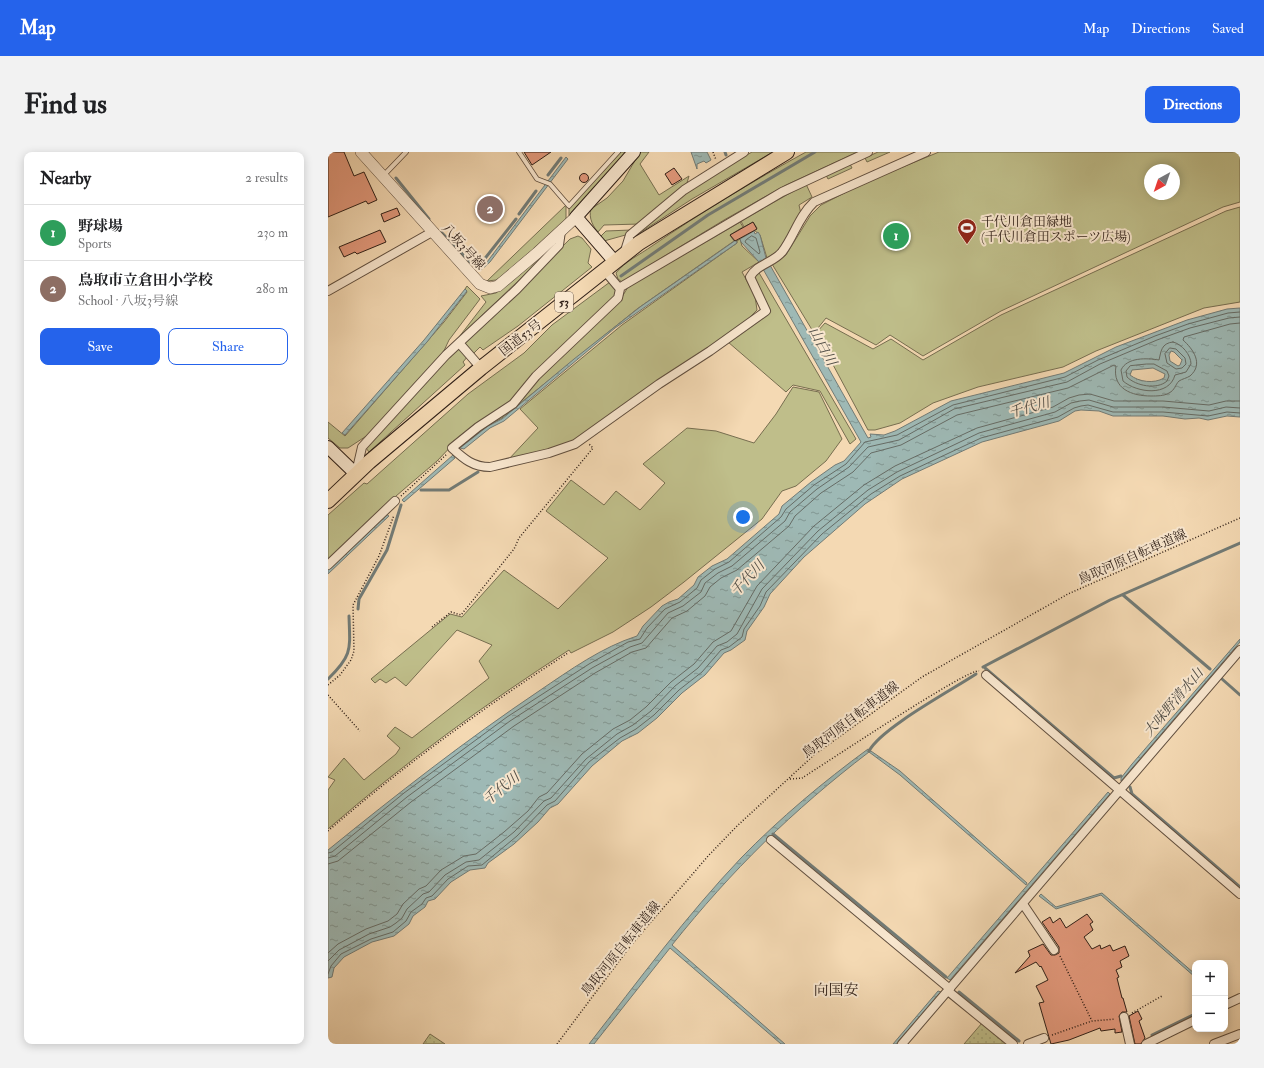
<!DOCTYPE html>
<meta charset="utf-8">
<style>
body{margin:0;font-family:"IM FELL Double Pica","Noto Serif JP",serif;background:#f2f2f2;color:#202124}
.controls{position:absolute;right:12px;bottom:12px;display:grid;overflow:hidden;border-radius:8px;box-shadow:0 2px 10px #0003}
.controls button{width:36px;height:36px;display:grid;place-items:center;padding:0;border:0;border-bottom:1px solid #e0e0e0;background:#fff;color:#202124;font:20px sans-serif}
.compass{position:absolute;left:816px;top:12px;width:36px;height:36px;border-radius:50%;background:#fff;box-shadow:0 2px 10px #0003;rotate:220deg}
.you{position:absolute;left:415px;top:365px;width:14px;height:14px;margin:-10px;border:3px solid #fff;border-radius:50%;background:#1a73e8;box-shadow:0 0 0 6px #1a73e833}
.badge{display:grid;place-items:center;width:26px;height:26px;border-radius:50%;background:#2563eb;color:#fff;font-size:13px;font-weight:700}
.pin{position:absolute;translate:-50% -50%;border:2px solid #fff;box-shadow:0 1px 4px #0006}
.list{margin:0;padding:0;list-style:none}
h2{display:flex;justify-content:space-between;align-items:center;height:52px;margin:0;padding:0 16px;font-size:17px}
h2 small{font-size:13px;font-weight:400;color:#757577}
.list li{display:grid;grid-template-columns:26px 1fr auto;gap:12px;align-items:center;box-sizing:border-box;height:56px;padding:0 16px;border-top:1px solid #e0e0e0}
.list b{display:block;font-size:15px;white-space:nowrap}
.list p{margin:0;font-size:13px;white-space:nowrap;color:#757577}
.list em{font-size:13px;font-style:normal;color:#757577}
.actions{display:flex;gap:8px;padding:12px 16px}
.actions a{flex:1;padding:9px 0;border:1px solid #2563eb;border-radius:8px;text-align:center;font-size:14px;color:#2563eb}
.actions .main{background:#2563eb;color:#fff}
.map{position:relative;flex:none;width:912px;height:892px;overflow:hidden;border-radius:8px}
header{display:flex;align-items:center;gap:24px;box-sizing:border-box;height:56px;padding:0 20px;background:#2563eb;color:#fff}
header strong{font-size:19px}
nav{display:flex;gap:22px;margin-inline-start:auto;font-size:14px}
.intro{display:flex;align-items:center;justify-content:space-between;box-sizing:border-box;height:96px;padding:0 24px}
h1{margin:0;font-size:28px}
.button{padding:10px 18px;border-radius:8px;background:#2563eb;color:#fff;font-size:14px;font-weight:700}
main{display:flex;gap:24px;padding:0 24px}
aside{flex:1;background:#fff;border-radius:8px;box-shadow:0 2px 10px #0003}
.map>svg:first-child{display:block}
</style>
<header>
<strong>Map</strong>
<nav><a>Map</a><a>Directions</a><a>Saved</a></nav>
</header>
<div class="intro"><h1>Find us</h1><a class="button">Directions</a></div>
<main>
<aside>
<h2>Nearby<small>2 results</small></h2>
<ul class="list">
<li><span class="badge" style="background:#2e9e5b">1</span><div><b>野球場</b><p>Sports</p></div><em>230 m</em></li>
<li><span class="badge" style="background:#8d6e63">2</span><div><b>鳥取市立倉田小学校</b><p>School · 八坂3号線</p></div><em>280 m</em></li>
</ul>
<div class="actions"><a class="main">Save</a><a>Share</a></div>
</aside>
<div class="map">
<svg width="912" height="892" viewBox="0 0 912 892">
<defs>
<pattern id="park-dots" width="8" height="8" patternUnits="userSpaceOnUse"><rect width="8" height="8" fill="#bfbe8a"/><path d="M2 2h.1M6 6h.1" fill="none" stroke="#a4a376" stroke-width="1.8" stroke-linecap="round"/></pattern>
<pattern id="water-ripples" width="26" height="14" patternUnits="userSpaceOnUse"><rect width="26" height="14" fill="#9eb9b5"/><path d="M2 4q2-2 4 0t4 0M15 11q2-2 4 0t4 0" fill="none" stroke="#819692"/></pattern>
</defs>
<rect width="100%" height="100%" fill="#f4d9b3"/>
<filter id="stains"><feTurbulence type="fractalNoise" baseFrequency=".005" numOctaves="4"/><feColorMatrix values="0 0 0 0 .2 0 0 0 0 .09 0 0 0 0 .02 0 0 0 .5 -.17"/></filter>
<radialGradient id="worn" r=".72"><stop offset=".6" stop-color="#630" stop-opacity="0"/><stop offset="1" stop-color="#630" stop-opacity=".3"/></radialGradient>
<path fill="#bfbe8a" stroke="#776e50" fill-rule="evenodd" d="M293 0H299L241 67V56Z
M312 0H321L312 12 331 43 361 24 359 31 312 72 276 73 270 80C263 72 260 63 264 53L266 55 279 46 295 29Z
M424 0H445L364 47 304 86 366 34Z
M478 0H530L458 33 396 68 294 130 290 127 288 121C296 110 313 102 324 94 374 60 425 29 478 0Z
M550 0H562L539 10 537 6Z
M611 0H912V50L895 55 673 159 595 204 562 183 548 193 498 166 486 181 444 112 458 103 482 64 493 53 536 31ZM822 18H846V42H822Z
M522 12 524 16 500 27 498 23Z
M478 32 484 45 471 53 473 62 450 99 439 106 432 83 426 78 429 76 425 70 416 75 413 69Z
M238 53V69L174 124 168 128 159 129Z
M912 55V150L876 156 768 199 735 215 650 235 605 251 572 271 547 278H540L488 181 497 171 545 197 563 187 595 208 673 163 898 59Z
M412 70 415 75 402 83 406 89 309 157 174 266 158 275 129 298V295L206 232 291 150 300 135Z
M303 78 301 82 276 89 272 85 278 79Z
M250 84 254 86 263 97 260 111 264 115 190 174 155 198 152 195 145 202 136 191 242 87Z
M412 87 414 94 431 110 414 120 427 144 429 158 416 171 243 290 211 301 180 308 210 276 192 257 294 173 409 91V89Z
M226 95 131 185 158 150 153 144 168 141Z
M430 119 528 287 522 292 492 239 465 233 458 240 400 190 441 160 428 133 427 124Z
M282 130 290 141 189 246 131 286 109 309 68 344 0 410V363L36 331 39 332 140 242 196 201 224 173Z
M139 134 152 147 121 188 113 205 46 279 20 296H12L0 286V270L17 284 116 170 139 140 137 137Z
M131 196 140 204 135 210 137 213 41 300 38 296 116 209Z
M465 235 491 240 514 287 498 309 468 334 454 339 434 367 356 430 323 455 285 480 243 501 241 498C157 552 76 611 0 677V638L7 628 0 625 16 606 36 628 68 602 72 596 59 584 67 575 84 586 161 526 151 509 164 493 129 478 78 534 67 525 58 531 52 527 47 531 43 527 122 462 134 465 176 418 230 457 280 406 218 359 243 328 276 353 288 339 312 358 337 331 315 312 359 276 388 279 426 291 448 262Z"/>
<path fill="url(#park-dots)" stroke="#776e50" d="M654 871 679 892H636Z
M102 882 117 892H95Z"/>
<path fill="url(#water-ripples)" stroke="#727b76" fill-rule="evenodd" d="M363 0H379L383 8 378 11 376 9 369 12V17Z
M238 5 240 7 162 110 153 118Z
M426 79 427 82 430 80 432 83 438 106 540 286 543 285 542 282 556 283 567 279 623 249 736 221 788 195 859 168 899 157 912 156V265L899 264 880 268 871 266 857 267 835 264H785L771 259 753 258 747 259 731 269 654 290 574 327 537 352 476 405 442 442 436 455 419 479 417 488 403 498 396 501 377 523 354 541 329 566 310 581 294 589 264 614 230 652 222 656 210 670 186 692 160 711 157 716 142 718 123 730 107 747 100 749 97 755 85 764 81 772 66 784 44 790 16 805 6 816 4 825 0 826V698C69 642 138 588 211 539 242 518 274 495 309 484L315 474 334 454 341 450 350 447 366 433 370 425 384 414 399 407 451 362 454 354 483 330 507 313 516 309 533 290 431 110 413 90 412 87ZM843 199 846 200 854 208 852 213 850 214 842 209 841 203ZM825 216 837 222 836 226C826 232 811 230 802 223L804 218Z
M408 88 409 91 287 176 176 269 162 276 136 297 132 296 160 274 174 267 246 207 312 155Z
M137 137 139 139 99 190 17 283 14 281 96 188Z
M125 303 127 306 76 350 74 348Z
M58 362 61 364 0 422V417Z
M912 487V490L793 629V626L804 612Z
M540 597 572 619 699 731 698 733 572 623 541 600C464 659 404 718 344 793L457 892H453L342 796 266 892H261C310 829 358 764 413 706 452 666 495 630 540 597Z
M780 640 782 642 622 828 619 826Z
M774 741 867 822V825L773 743 728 757 711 744 713 742 728 755Z
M610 839 613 840 568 892H565Z"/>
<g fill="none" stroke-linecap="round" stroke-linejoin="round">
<path stroke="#666c66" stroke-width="1" d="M424 84 428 86 432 100 431 102 417 90 418 88Z
M845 190C854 192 863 203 863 212L858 220 847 223C841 245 809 241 795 229L793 218C799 205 819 206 831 208 833 200 833 191 845 190Z
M842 196 848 197 857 206 858 212 854 216 848 217 839 211 837 202Z
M819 212H826L839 219 841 224 839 229C829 238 808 234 799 225L798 219 802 214Z
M0 701 4 700 76 641 179 565 261 512 300 490 312 487 319 476 337 457 352 450 369 436 373 428 387 417 401 410 453 365 458 357 486 333 518 312 537 290 569 283 625 253 737 225 770 208 827 184 860 172 900 161 912 160
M0 706 7 704 79 645 182 569 264 516 302 495 314 491 340 461 355 454 373 440 377 431 390 421 404 414 457 369 462 360 489 337 521 315 540 295 571 288 626 257 739 230 772 212 829 188 862 176 901 166 912 165
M0 712 10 709 83 650 186 574 267 521 304 500 318 496 344 466 359 459 377 444 382 435 393 426 409 418 461 374 467 364 493 341 525 320 543 301 573 293 629 263 740 236 786 213 788 214C784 237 804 244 823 244 829 244 836 244 841 241 847 238 847 233 851 229 854 227 859 226 862 224 876 212 865 197 855 188L856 185 902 172 912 171
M0 801 10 792 38 777 60 769 69 762 75 752 91 737 98 734 113 718 136 704 148 702 176 680 200 659 211 645 219 641 254 602 285 577 302 568 318 555 343 530 366 512 385 490 403 479 429 434 486 374 536 333 567 314 649 276 725 255 741 246 751 243 762 242 786 249H835L881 253 898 249H912
M0 809 11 798 41 782 62 775 68 771 74 766 79 757 95 742 101 740 117 723 138 710 151 708 186 680 216 649 223 646 258 607 289 582 305 573 323 559 347 534 370 516 389 494 399 490 409 482 434 437 490 379 540 338 569 320 651 281 727 260 743 251 752 249 761 248 785 255H835L881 259 898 255 912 256
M0 822 3 814 13 802 43 787 65 780 78 769 83 760 94 752 98 746 104 744 120 727 140 714 154 713 189 684 219 653 227 649 261 610 292 586 308 577 326 563 351 538 374 520 393 498 401 495 414 485 416 477 432 454 438 440 494 382 543 342 572 324 653 286 730 265 746 256 753 254 760 253 785 260H835L880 264 899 260 912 261"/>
<path stroke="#727b76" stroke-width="3" d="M397 0 398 3
M220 23 233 6
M68 26 101 67
M191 62 208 39
M113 80 144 112
M151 114 188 67
M293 124 380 63 487 0
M93 338H121L150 320
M795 443 882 517
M30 457 31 447 59 398 73 353
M655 515 782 448 912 391
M657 516 786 626 793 624
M0 527C25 503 22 497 21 464
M894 527 912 543
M541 599C553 576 624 538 648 522
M802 635 804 642 912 735
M445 682 618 825
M631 840 691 889
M824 883 867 862"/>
</g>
<path fill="#e3997c" stroke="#2f1f17" d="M0 0H16L26 24 36 20 49 48 40 52 38 49 0 65Z
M196 0H223L204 13Z
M346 16 354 27 344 33 337 22Z
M251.5 26a4.5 4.5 0 1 1 9 0a4.5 4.5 0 1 1-9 0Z
M69 56 72 63 56 70 53 62Z
M425 70 429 77 407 89 402 83Z
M52 78 58 90 29 102 27 100 16 105 11 95Z
M759 762 765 770 762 772 765 778 756 785 764 797 772 793 773 797 782 793 785 799 797 794 801 804 792 809 794 815 788 818 791 825 789 826 794 846H795L799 860H794L791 864 794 880 787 881V877L773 879 772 876 741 888 723 892 711 851 716 850 708 834 720 828 713 814 712 815 708 810 687 821 702 804 700 799 715 792 723 803H727L731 801V795L714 770 722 765 725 771 732 766 738 776Z
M810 859 814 867 811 869 817 886 813 892H807L801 864Z"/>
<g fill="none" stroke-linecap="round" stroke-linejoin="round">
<defs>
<path id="service" d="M191 0 209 27 222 32 241 54 290 0
M56 23 78 0"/>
<path id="minor" d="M296 102 302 83 356 38 416 0
M276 118 292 137 290 146 208 224 185 252 150 275 124 296C136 307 145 315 162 315L221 301 247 292 331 232 382 199 438 159 422 125C429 112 445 111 454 100 466 84 471 64 486 50L598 0
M291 136 454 40 540 0
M0 139 104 80
M132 192 153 216
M28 321 34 295 118 203 189 137 231 93 233 79
M0 413 67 349
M658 523 912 742
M443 688 622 837
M695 752 726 798
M620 839 685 892
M897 853 912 846
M796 865 802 892
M574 892 912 498
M700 892 716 886
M818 892 867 868
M886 892 912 882"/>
<path id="tertiary" d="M33 0 152 132 162 136 170 134 209 101 248 65"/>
<path id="secondary" d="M287 110 248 65 306 0
M0 295 28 322"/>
<path id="trunk" d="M0 349 41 310 153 216 311 91 459 0"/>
</defs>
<use href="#service" stroke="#604e3e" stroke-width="5.5"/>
<use href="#minor" stroke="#604e3e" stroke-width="10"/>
<use href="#tertiary" stroke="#604e3e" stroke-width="12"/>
<use href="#secondary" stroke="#2f1f17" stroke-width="14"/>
<use href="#trunk" stroke="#2f1f17" stroke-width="16"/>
<path stroke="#2f1f17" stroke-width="1.5" stroke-dasharray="1 2" stroke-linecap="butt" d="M385 0 388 8
M73 344 119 302
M104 475 123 460 133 463 186 397 191 386 265 296 261 292
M0 533 12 523 23 508 26 499 25 453 51 404 66 363
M0 543 32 579
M462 627 474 626C495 613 640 516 651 519
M0 679C75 614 156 555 240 501
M732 804 764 869
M804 861 834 844
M724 883 764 869 787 867
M229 892 304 792 381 703 409 674 486 603 594 525 740 442 912 366"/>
<use href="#service" stroke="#f8e6ce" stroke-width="4"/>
<use href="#minor" stroke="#f8e6ce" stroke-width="8"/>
<use href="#tertiary" stroke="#f8e6ce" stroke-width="11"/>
<use href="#secondary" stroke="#f8e6ce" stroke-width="12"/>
<use href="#trunk" stroke="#f4d9b3" stroke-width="14"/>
</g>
<defs>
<symbol id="stadium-pin" viewBox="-11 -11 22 30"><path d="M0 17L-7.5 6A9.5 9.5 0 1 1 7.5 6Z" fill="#8f2418" stroke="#f8e6ce"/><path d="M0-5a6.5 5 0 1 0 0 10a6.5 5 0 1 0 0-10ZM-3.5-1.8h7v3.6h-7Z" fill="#fff"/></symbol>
</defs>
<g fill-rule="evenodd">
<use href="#stadium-pin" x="628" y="65" width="22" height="30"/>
</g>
<g text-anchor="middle" stroke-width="4" stroke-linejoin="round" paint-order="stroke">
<rect fill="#f8e6ce" stroke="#6b5b4e" stroke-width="1" x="227" y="140" width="18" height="20" rx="3"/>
<g font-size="12" font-weight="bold" fill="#2f1f17">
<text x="236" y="154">53</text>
</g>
<g font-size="13" fill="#2f1f17" stroke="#f8e6ce" text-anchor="start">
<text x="653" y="74">千代川倉田緑地<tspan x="653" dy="15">(千代川倉田スポーツ広場)</tspan></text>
</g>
<g font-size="13" fill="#2f1f17" stroke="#f8e6ce">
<text transform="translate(136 94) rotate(48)" y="5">八坂3号線</text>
<text transform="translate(192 185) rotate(-38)" y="5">国道53号</text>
<text transform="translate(804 404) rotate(-24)" y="5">鳥取河原自転車道線</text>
<text transform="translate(522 567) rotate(-37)" y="5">鳥取河原自転車道線</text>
<text transform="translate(292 796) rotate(-51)" y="5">鳥取河原自転車道線</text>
</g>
<g font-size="14" font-style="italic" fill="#504d46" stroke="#f8e6ce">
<text transform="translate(495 194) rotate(61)" y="5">山白川</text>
<text transform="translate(701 255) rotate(-16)" y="5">千代川</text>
<text transform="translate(419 426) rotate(-47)" y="5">千代川</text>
<text transform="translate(845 550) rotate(-50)" y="5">大味野清水山</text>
<text transform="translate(173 636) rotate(-39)" y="5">千代川</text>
</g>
<g font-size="15" fill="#2f1f17" stroke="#f8e6ce">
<text x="508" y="843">向国安</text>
</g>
</g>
<rect width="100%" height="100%" filter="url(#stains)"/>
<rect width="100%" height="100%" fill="url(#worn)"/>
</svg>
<div class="controls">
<button>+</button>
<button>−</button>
</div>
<svg class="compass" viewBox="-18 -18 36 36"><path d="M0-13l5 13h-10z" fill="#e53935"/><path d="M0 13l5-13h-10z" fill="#757577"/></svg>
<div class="you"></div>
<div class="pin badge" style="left:568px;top:84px;background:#2e9e5b">1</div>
<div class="pin badge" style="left:162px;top:57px;background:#8d6e63">2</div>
</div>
</main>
